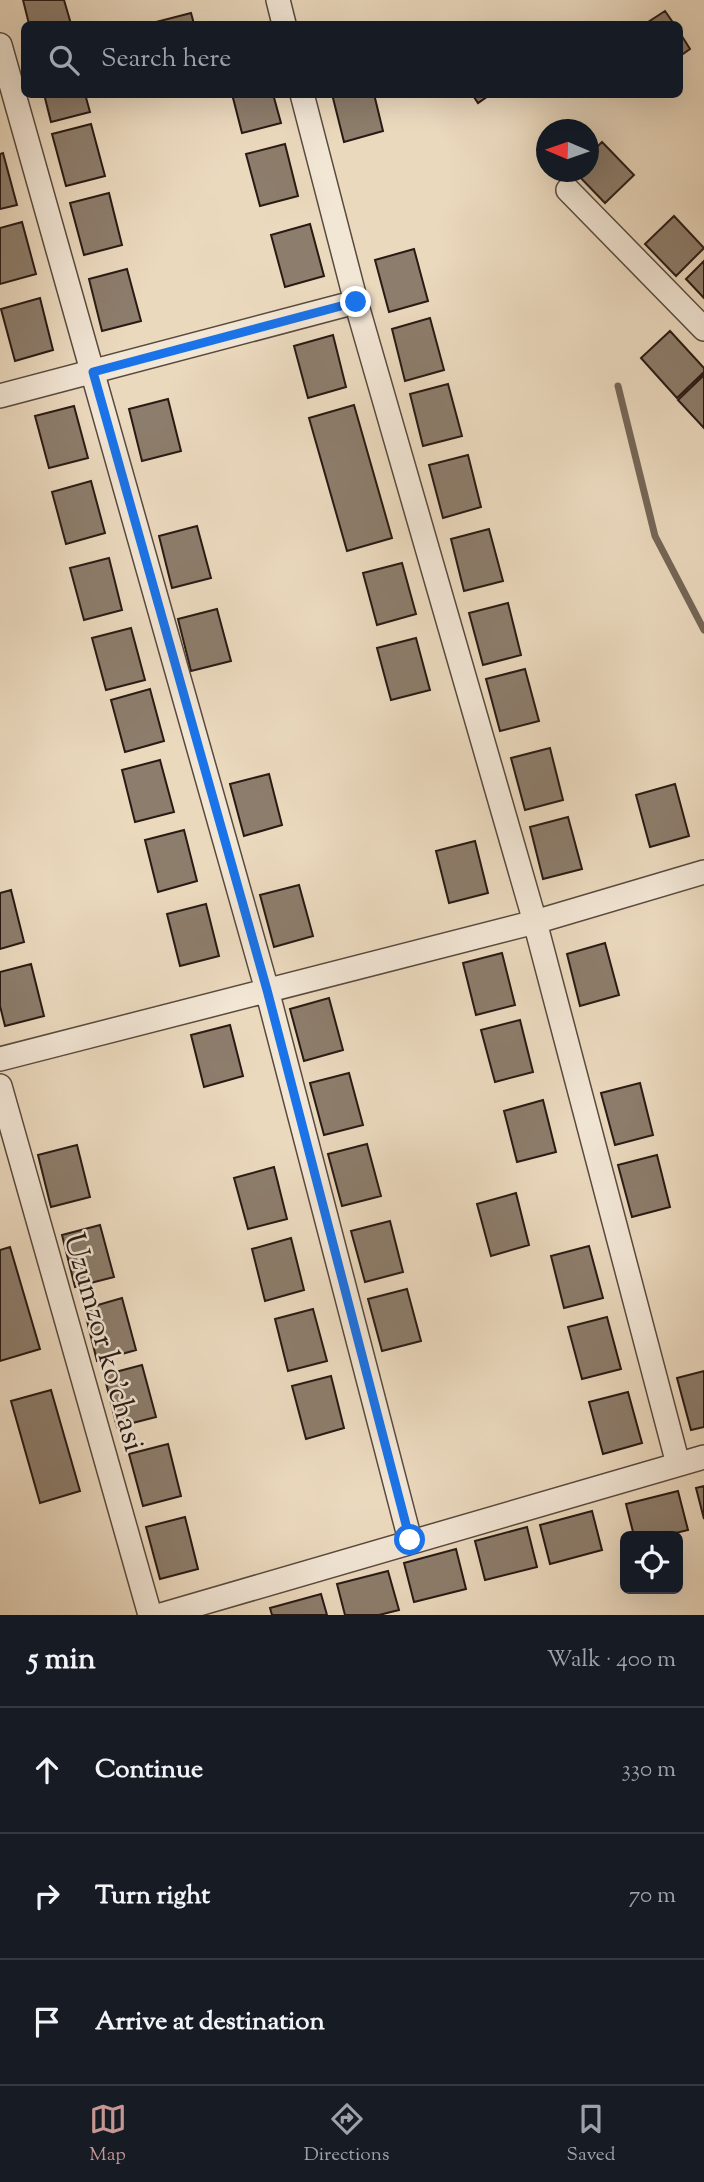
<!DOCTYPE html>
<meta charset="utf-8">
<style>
body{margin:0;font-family:"Sorts Mill Goudy",serif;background:#242831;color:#f1f3f6}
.controls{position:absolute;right:21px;bottom:21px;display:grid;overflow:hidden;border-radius:10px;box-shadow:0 7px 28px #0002}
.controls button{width:63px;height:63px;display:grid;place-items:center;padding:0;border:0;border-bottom:2px solid #363941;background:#171b24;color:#f1f3f6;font:35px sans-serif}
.compass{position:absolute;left:536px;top:119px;width:63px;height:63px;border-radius:50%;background:#171b24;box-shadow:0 7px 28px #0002;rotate:272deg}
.stop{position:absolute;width:21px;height:21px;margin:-16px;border:5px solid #1a73e8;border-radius:50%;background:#fff}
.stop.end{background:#1a73e8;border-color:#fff;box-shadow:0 2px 7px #0008}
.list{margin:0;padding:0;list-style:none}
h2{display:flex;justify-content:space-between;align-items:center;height:91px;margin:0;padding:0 28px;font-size:30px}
h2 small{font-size:23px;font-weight:400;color:#9ea1a6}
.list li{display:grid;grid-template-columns:46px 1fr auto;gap:21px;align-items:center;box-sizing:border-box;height:126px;padding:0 28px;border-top:2px solid #363941}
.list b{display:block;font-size:26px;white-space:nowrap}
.list em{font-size:23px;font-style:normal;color:#9ea1a6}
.icon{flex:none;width:38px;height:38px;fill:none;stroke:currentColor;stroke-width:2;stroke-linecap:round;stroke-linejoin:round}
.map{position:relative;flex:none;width:704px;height:1615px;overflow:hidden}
.search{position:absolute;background:#171b24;box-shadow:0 7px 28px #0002;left:21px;right:21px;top:21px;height:77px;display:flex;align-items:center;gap:18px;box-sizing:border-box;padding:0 24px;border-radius:10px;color:#9ea1a6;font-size:26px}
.sheet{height:469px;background:#171b24}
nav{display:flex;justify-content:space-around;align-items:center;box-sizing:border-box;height:98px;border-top:2px solid #363941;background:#171b24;font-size:19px;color:#9ea1a6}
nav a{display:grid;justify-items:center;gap:4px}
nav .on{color:#c59692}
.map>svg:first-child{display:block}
</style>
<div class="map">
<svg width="704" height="1615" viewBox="0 0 704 1615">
<rect width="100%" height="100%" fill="#ebd9be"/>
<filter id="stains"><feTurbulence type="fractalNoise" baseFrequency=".00286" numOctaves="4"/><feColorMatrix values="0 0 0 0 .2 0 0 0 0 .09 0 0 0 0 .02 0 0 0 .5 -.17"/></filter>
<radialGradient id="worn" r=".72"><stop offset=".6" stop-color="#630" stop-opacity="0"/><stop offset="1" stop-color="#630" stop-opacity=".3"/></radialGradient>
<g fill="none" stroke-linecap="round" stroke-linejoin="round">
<path stroke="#756657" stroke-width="7" d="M618 386 655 536 704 630"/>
</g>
<path fill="#8d7d6c" stroke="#281a14" stroke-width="2" d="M23 0H64L71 24H29Z
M665 11 674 24H645Z
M191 13 194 24H153L152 23Z
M680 33 690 49 680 56Z
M44 94H85L90 112 51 122Z
M232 94H273L281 123 242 133Z
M332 94H374L383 131 344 142Z
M472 94H491L478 103Z
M91 124 105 176 66 186 52 134Z
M602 142 634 175 605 203 575 172H588V156Z
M285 144 298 196 260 206 246 154Z
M3 153 17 205 0 209V154Z
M109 193 122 245 84 255 70 203Z
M674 216 704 248 676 276 645 244Z
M22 222 36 274 0 284V228Z
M310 224 324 276 285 287 271 235Z
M414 249 428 301 389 312 375 260Z
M704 261V298L686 279Z
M127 269 141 321 102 331 89 279Z
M40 298 53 350 15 361 1 309Z
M430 318 444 370 405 381 392 329Z
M670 331 704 368V372L677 398 641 358Z
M333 335 346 387 308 398 294 346Z
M704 375V428L678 400Z
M448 384 462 436 423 446 410 394Z
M168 399 181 451 142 461 129 409Z
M354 405 392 538 347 551 309 418Z
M74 406 88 458 49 468 35 416Z
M468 455 481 507 443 518 429 465Z
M91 481 105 533 66 544 52 492Z
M197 526 211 578 172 588 159 536Z
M489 529 503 581 464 591 451 539Z
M109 558 122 610 84 620 70 568Z
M402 563 416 614 377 625 363 573Z
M508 603 521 655 483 665 469 613Z
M217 609 231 661 191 671 178 619Z
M131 628 145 680 106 690 92 638Z
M416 638 430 690 391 700 377 648Z
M525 669 539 721 500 731 486 679Z
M150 689 164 741 125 752 111 700Z
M550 748 563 800 525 810 511 758Z
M160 760 174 812 135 822 122 770Z
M269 774 282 825 244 836 230 784Z
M675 784 689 836 650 847 636 795Z
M568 817 582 869 543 879 530 827Z
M184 830 197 881 158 892 145 840Z
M475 841 488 893 449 903 436 851Z
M299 885 313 936 274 947 260 895Z
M11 890 24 942 0 949V893Z
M206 904 219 956 180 966 167 914Z
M605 943 619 995 580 1006 567 954Z
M502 953 515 1005 476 1015 463 963Z
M31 964 44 1016 5 1026 0 1006V972Z
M329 998 343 1050 304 1061 290 1009Z
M520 1020 533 1072 495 1082 481 1030Z
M230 1025 243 1076 204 1087 191 1035Z
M349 1073 363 1125 324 1135 310 1083Z
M640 1083 653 1135 615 1145 601 1093Z
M543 1100 556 1152 517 1162 504 1111Z
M367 1144 381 1196 342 1206 328 1154Z
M77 1145 90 1197 51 1207 38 1155Z
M657 1155 670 1207 632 1217 618 1165Z
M274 1167 287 1219 248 1229 234 1178Z
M516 1193 529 1245 491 1256 477 1204Z
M390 1221 403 1272 365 1282 351 1231Z
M100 1225 114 1277 75 1287 62 1235Z
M291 1238 304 1290 265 1301 252 1249Z
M589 1246 603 1298 564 1308 551 1256Z
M10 1247 40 1349 0 1361V1250Z
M407 1289 421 1341 382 1351 368 1299Z
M122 1298 136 1350 97 1361 84 1309Z
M313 1309 327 1361 288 1371 275 1319Z
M607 1317 621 1369 582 1379 568 1327Z
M142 1365 156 1417 117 1427 104 1375Z
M704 1371V1427L691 1430 677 1378Z
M331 1376 344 1428 306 1439 292 1386Z
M51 1390 80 1491 40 1503 11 1401Z
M628 1392 642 1443 603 1454 589 1402Z
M168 1444 181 1496 143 1506 129 1454Z
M704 1486V1519L696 1488Z
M678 1491 688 1530 663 1536H634L626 1504Z
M592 1511 602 1550 550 1564 540 1525Z
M185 1517 198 1569 160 1579 146 1527Z
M527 1527 537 1567 485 1580 475 1541Z
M456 1549 466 1589 414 1602 404 1563Z
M388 1571 399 1610 379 1615H345L337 1584Z
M321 1594 327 1615H272L270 1608Z"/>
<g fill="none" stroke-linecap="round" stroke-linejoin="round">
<defs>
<path id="street" d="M278 0 284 24
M0 45 267 990 410 1540
M302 94 356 302 535 922 678 1464
M568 190 704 329
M0 396 356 302
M0 1059 535 922 704 872
M0 1086 150 1615
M161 1615 704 1457"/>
</defs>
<use href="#street" stroke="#594a3e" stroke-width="26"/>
<use href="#street" stroke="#f2e6d5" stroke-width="23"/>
</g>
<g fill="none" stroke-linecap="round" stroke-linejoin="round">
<path stroke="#1a73e8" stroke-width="9" d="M356 302 93 372 267 990 410 1540"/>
</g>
<g text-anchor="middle" stroke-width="5" stroke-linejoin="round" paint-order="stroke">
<g font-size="30" fill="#281a14" stroke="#f2e6d5">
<text transform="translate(105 1342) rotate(74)" y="10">Uzumzor ko'chasi</text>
</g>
</g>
<rect width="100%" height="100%" filter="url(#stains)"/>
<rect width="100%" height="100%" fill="url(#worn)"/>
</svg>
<div class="controls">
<button><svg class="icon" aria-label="locate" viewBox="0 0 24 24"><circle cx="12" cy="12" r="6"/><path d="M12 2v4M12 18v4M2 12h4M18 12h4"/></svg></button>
</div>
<svg class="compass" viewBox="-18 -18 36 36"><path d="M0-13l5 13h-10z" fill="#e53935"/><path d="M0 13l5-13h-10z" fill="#9ea1a6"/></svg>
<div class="stop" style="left:410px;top:1540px"></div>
<div class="stop end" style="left:356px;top:302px"></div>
<div class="search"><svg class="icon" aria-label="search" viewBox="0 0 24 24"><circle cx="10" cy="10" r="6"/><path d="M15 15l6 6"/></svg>Search here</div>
</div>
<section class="sheet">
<h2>5 min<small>Walk · 400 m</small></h2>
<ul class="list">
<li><svg class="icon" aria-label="ahead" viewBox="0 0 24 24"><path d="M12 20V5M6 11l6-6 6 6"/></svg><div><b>Continue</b></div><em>330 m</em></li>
<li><svg class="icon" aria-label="right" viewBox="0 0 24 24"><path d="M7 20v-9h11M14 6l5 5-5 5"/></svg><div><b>Turn right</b></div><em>70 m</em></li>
<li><svg class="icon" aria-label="arrive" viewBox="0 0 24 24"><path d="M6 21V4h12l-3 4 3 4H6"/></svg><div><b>Arrive at destination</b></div></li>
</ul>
</section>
<nav>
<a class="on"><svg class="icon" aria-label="map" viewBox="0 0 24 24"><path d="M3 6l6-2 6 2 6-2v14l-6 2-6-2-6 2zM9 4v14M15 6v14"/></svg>Map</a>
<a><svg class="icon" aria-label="directions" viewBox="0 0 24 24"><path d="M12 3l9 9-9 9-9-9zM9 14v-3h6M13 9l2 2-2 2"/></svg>Directions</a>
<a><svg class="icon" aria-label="saved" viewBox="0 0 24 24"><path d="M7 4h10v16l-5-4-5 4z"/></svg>Saved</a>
</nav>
